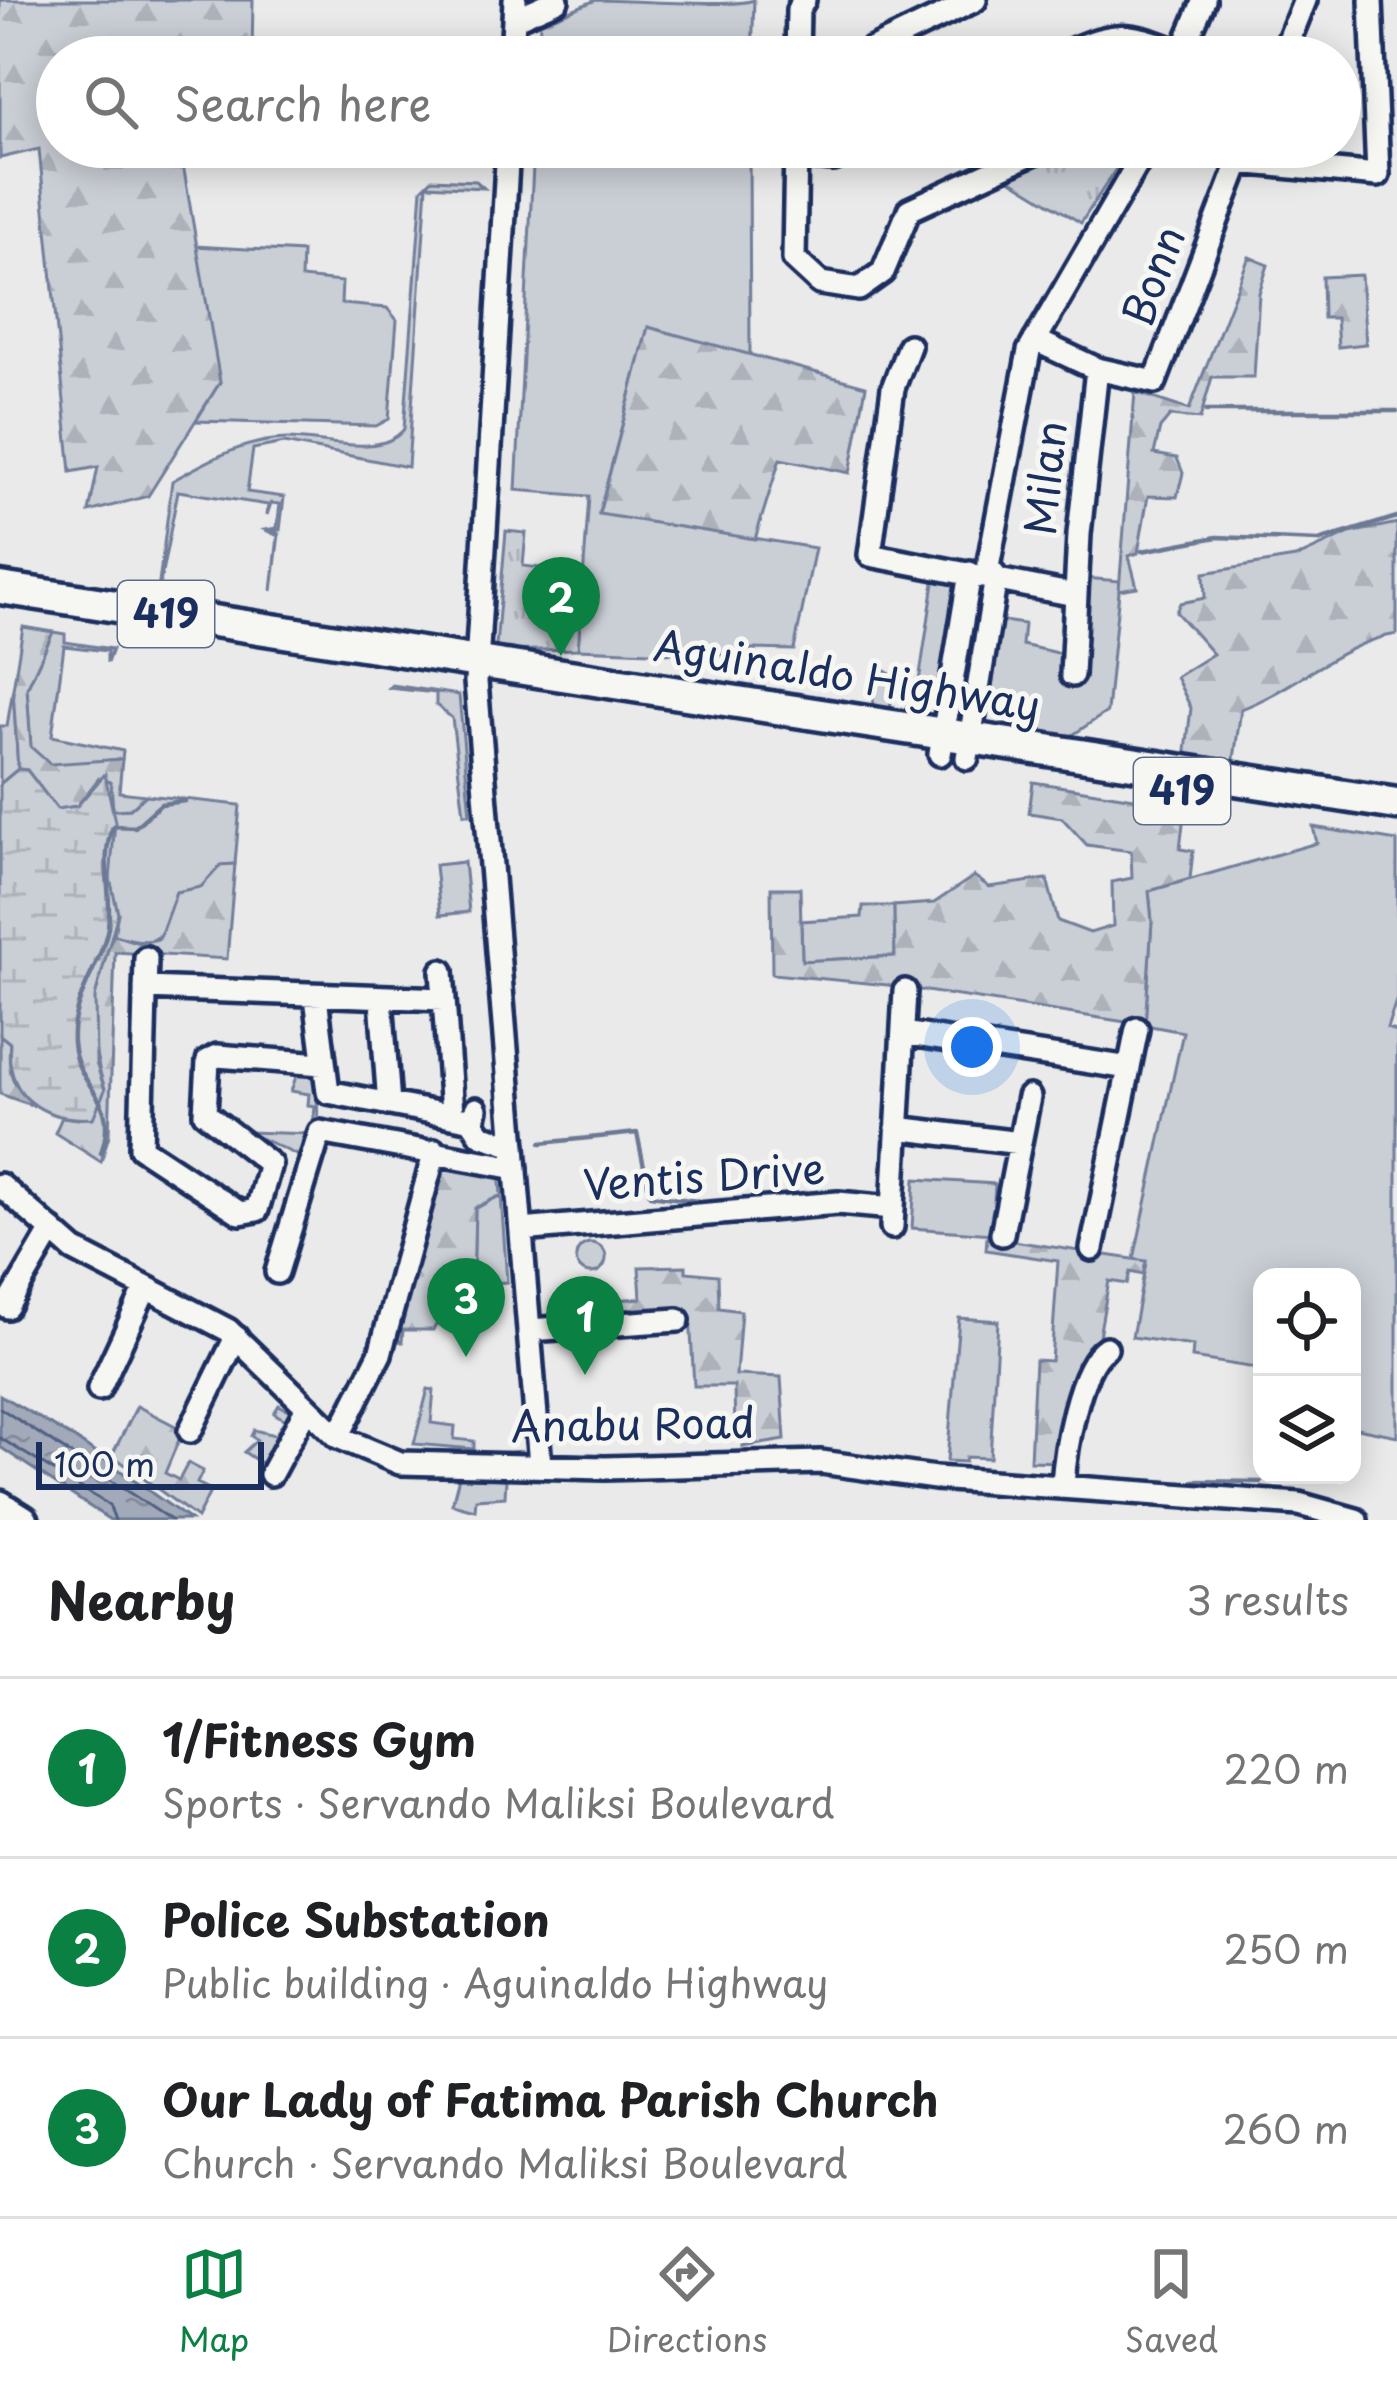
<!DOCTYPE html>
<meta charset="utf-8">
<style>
body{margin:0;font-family:"Playpen Sans",sans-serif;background:#f2f2f2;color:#202124}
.controls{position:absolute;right:36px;bottom:36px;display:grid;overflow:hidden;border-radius:24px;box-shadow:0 6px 30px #0003}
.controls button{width:108px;height:108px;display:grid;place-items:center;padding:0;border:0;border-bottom:3px solid #e0e0e0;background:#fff;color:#202124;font:60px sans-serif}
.scale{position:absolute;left:36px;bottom:30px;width:228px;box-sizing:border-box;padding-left:12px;border:6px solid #1b2f5e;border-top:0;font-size:33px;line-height:42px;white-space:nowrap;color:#1b2f5e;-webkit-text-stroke:9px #f6f6f2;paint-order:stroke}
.you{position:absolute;left:972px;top:1047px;width:42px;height:42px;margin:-30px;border:9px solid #fff;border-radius:50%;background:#1a73e8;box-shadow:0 0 0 18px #1a73e833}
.badge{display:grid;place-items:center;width:78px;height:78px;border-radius:50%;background:#0b8043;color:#fff;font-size:39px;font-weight:700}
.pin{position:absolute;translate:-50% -99px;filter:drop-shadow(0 3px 6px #0008)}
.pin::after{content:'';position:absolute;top:63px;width:42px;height:36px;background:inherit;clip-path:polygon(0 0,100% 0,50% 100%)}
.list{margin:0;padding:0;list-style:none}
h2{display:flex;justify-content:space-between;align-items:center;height:156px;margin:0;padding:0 48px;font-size:51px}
h2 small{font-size:39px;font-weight:400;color:#757577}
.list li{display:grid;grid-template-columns:78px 1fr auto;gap:36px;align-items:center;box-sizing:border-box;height:180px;padding:0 48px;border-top:3px solid #e0e0e0}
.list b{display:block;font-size:45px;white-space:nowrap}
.list p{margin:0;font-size:39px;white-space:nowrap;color:#757577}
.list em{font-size:39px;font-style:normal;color:#757577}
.icon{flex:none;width:66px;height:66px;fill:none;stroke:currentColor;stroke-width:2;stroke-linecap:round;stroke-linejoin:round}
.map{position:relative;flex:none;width:1397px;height:1520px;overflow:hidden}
.search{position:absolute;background:#fff;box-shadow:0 6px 30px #0003;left:36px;right:36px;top:36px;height:132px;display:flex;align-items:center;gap:30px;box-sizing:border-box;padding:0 42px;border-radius:66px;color:#757577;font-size:45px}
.sheet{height:696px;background:#fff}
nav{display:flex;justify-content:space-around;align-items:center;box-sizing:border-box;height:168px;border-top:3px solid #e0e0e0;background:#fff;font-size:33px;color:#757577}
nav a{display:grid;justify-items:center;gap:6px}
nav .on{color:#0b8043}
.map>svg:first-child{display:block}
</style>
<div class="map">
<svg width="1397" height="1520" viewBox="0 0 1397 1520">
<defs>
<pattern id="forest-firs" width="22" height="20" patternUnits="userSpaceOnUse" patternTransform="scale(3)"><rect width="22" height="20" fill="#caced5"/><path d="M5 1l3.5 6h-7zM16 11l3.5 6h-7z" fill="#adb1b9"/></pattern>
<pattern id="wetland-marsh" width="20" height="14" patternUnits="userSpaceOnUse" patternTransform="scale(3)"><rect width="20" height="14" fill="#caced5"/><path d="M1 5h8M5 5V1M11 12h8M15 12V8" fill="none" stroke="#adb1b9"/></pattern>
<pattern id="park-tufts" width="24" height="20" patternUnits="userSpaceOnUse" patternTransform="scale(3)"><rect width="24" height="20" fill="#caced5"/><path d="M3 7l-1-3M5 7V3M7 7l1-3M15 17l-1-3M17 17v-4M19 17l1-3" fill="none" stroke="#adb1b9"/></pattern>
<pattern id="water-ripples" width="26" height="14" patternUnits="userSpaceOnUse" patternTransform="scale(3)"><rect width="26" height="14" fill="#a2aaba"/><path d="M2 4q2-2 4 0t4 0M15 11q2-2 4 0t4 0" fill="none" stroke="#838b9a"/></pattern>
</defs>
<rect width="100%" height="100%" fill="#e9eae9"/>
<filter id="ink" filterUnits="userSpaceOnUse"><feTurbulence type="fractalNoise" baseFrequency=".00833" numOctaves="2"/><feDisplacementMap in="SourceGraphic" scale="24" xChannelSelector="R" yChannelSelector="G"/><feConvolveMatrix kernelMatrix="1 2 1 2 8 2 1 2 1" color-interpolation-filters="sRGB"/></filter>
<g filter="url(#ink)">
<path fill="#caced5" stroke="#727e9a" stroke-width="3" d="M596 0C627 0 735 8 754 0L752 57H538L540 23Z
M534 147H749L750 356 648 327 599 513 815 548 794 650 750 649 749 656 578 649 589 496 516 490Z
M432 179 476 181 484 188 427 185 408 467 284 443 253 449 247 492 284 497 280 530H272L279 534 272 591 278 536 265 530 277 528 280 504 271 503 267 515 268 505 178 491 157 599 172 481C207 461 245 440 286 439 319 438 381 459 404 429L422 189Z
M194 246 302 252 301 278 342 282 341 304 387 308 397 320 389 419 376 426 196 421 220 382Z
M935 576 959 581 942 691 934 701 915 707 914 715 907 714V690L918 688Z
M1085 578 1120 581 1107 712 1068 738 1008 730 985 698 996 620 1024 624 1022 645 1066 655Z
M53 632 65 634V642L112 649 107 663V651L64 646 52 736 123 751 122 759 50 765 31 748 27 688Z
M878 667 894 676 890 710 872 707Z
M392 685 459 695 470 814H464L452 718 436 705V693L389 688Z
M13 689 18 769 0 784V726H7Z
M146 795 240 805 235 864 221 865 201 887 176 892C160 935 167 951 114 935L118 913 110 879 113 810 130 809Z
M1313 827 1397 841V998L1387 1028 1397 1032V1436L1352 1427V1277H1262V1369L1192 1358 1193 1346 1132 1337 1146 1262 1134 1259 1183 1032 1145 1025 1152 921 1149 891 1317 843Z
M464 862 469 912 440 915 435 865Z
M863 906H894L895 956 802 961 801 921 862 917Z
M299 1068 316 1074 318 1119 307 1160 248 1132 312 1134 315 1106 308 1105 309 1094 291 1091Z
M915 1179 995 1184 992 1234 912 1228Z
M501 1195 507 1282 473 1284 475 1209Z
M576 1258a15 15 0 1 1 30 0a15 15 0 1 1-30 0Z
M959 1318 998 1321 990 1458 966 1457 965 1462 947 1461Z
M428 1389 434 1390 431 1423 455 1426 454 1439 474 1441V1449L414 1444Z
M279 1405 299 1416 270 1469 244 1452 257 1440 251 1436 254 1430 275 1435 285 1420 274 1413Z
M459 1477 506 1479 505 1497 476 1499 475 1510 452 1504Z"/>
<path fill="url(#forest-firs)" stroke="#727e9a" stroke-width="3" d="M0 0H253L252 57H57V147H180L220 382 148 496 89 512 98 467 71 472 39 149 0 158Z
M1249 257 1268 265 1259 293 1254 377H1212L1200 419 1170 416 1160 428 1154 454 1177 458 1183 473 1177 497 1148 496 1138 553 1129 556 1137 587 1119 590 1135 392 1189 410Z
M1361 275 1366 344 1338 347 1336 318H1323L1322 277Z
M648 327 866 386 850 473 780 459 755 539 599 514Z
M1397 523V634C1340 643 1295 689 1241 709L1233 766 1185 759 1191 708 1176 677 1213 654 1176 612 1180 603 1205 598 1204 573 1295 558 1350 533Z
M23 627 53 632 27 688 31 747 50 764 122 759 119 792 146 795 130 809 113 810 111 782 99 778 77 806 57 810 27 770 18 769 13 689Z
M1033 782 1185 806 1180 849 1193 851 1190 879 1149 891 1152 921 1145 1025 888 985 772 974 771 888H800L802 961 895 956 894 906 934 903 974 876 989 887 1047 879 1058 921 1090 933 1113 926 1112 882 1132 878 1131 851 1087 845 1062 818 1029 813Z
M235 864 227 959 115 952 109 1135 101 1162 55 1133 62 1117 78 1119 105 1089C89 1042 86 979 114 935L139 943 159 939 176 892 201 887 221 865Z
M0 1035 10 1043C7 1073 12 1086 34 1106L0 1094Z
M439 1148 498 1158 501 1195 475 1208 473 1284 451 1301 433 1330H403L402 1342 387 1337Z
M987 1237 1146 1261 1143 1275 1130 1272 1127 1284 1109 1281 1098 1342 1060 1462 1030 1461 1035 1360 1051 1361 1058 1261 986 1250Z
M686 1266V1272L718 1275 719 1308 741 1311 736 1375 781 1377 785 1440 743 1447 742 1435H735L734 1386H694L690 1315 605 1320 604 1301 641 1298 639 1267Z
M137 1406 183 1430 165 1473 179 1480 188 1463 203 1471 197 1483 211 1490 197 1518 112 1455Z"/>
<path fill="url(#wetland-marsh)" stroke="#727e9a" stroke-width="3" d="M18 769 27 770 57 809 77 806 105 774 115 822 110 879 118 913 95 997 96 1063 105 1090 93 1118C42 1122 5 1095 10 1043L0 1035V784Z"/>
<path fill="url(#park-tufts)" stroke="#727e9a" stroke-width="3" d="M1074 147H1130L1081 223 1010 179Z
M506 531 526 533 523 566 584 573 578 649 499 651 496 646Z"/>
<path fill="url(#water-ripples)" stroke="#6c7995" stroke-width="3" d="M0 1395 77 1440 190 1520H110L0 1447Z"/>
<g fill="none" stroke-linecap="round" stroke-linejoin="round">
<path stroke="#516083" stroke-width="3" d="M0 1408 171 1520
M0 1438 109 1505 115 1520"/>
<path stroke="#6c7995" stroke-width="4.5" d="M1206 411H1397
M1142 551 1217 537 1319 541 1397 517
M541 1143 637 1133 650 1195 698 1201
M101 1153C121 1095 76 1090 73 1042 70 999 101 967 108 927 113 891 99 861 113 826L135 827 161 804 185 801
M511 1453 521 1452
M1194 1481 1261 1482"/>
<defs>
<path id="minor" d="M514 19 557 0
M512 57 515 0
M797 57 798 10 804 0
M856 57 975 0
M1057 57C1112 32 1124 29 1181 53
M1180 57 1204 0
M1282 57 1305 0
M508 147 476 682 540 1465
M796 147 794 259 820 283 859 289 883 272 909 210 1046 147
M796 156 834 159 860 147
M1239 162 1378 175 1371 0
M1035 340 1097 369 1155 382 1245 147
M909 346 893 388 870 555 1075 595
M1072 675 1079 534 1097 369
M940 754 970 573
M967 758 996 577 988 567 1029 351 1147 147
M146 958 141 1148 240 1213 257 1210 270 1164 205 1113 208 1061 217 1056 322 1064
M442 971 452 1113
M145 988 444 999
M316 997 328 1092 473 1120
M381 999 389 1104
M903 1033 1129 1068
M476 1109 473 1123 481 1135 514 1146
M897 1128 1020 1143
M0 1185 74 1250 228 1330 338 1437 400 1463 605 1468 821 1462 935 1478 1299 1504 1356 1520
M892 1227 905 991
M521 1230 838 1203 892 1208
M1002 1234 1029 1097
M1092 1249 1137 1029
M277 1272 320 1132 516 1168
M7 1307 52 1230
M529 1330 678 1320
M99 1389 145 1290
M190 1431 236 1337
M338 1437 380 1354 435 1151
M271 1474 305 1411
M1063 1485C1065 1452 1078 1366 1106 1348"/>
<path id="major" d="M0 1505 24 1520"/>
<path id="highway" d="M0 588 1397 804"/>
</defs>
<use href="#minor" stroke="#1b2f5e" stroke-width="30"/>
<use href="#major" stroke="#1b2f5e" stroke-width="36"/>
<use href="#highway" stroke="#1b2f5e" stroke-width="39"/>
<use href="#minor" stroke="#f6f6f2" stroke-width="21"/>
<use href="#major" stroke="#f6f6f2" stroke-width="27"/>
<use href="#highway" stroke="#f6f6f2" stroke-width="30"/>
</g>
</g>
<g text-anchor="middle" stroke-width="10" stroke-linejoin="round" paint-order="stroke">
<g fill="#f6f6f2" stroke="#5d6b8a" stroke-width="3">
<rect x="118" y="581" width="96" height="66" rx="9"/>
<rect x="1134" y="758" width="96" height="66" rx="9"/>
</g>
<g font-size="39" font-weight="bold" fill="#1b2f5e">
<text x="166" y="628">419</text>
<text x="1182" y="805">419</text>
</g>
<g font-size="42" fill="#1b2f5e" stroke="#f6f6f2">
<text transform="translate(1154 276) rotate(-69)" y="15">Bonn</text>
<text transform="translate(1046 478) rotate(-84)" y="15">Milan</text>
<text transform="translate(847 676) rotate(9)" y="15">Aguinaldo Highway</text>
<text transform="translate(704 1177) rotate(-4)" y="15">Ventis Drive</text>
<text transform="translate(633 1425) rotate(-1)" y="15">Anabu Road</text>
</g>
</g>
</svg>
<div class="controls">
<button><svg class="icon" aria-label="locate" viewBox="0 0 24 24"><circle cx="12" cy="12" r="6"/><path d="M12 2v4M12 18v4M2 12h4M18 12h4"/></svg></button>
<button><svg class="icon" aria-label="layers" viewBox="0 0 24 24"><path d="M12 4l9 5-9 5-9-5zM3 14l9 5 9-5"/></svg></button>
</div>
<div class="scale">100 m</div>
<div class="you"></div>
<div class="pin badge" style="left:585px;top:1375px">1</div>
<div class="pin badge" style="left:561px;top:656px">2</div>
<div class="pin badge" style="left:466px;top:1357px">3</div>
<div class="search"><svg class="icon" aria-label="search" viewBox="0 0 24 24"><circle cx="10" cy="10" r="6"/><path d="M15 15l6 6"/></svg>Search here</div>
</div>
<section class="sheet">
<h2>Nearby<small>3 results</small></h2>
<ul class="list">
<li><span class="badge">1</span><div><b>1/Fitness Gym</b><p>Sports · Servando Maliksi Boulevard</p></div><em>220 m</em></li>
<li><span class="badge">2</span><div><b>Police Substation</b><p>Public building · Aguinaldo Highway</p></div><em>250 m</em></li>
<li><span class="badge">3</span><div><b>Our Lady of Fatima Parish Church</b><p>Church · Servando Maliksi Boulevard</p></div><em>260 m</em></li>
</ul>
</section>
<nav>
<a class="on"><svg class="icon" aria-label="map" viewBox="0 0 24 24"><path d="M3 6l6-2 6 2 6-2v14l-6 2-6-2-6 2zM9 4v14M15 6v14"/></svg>Map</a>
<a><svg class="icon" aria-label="directions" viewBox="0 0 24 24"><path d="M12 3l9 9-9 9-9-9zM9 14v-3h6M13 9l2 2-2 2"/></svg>Directions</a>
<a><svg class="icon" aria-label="saved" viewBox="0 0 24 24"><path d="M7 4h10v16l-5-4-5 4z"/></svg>Saved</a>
</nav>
